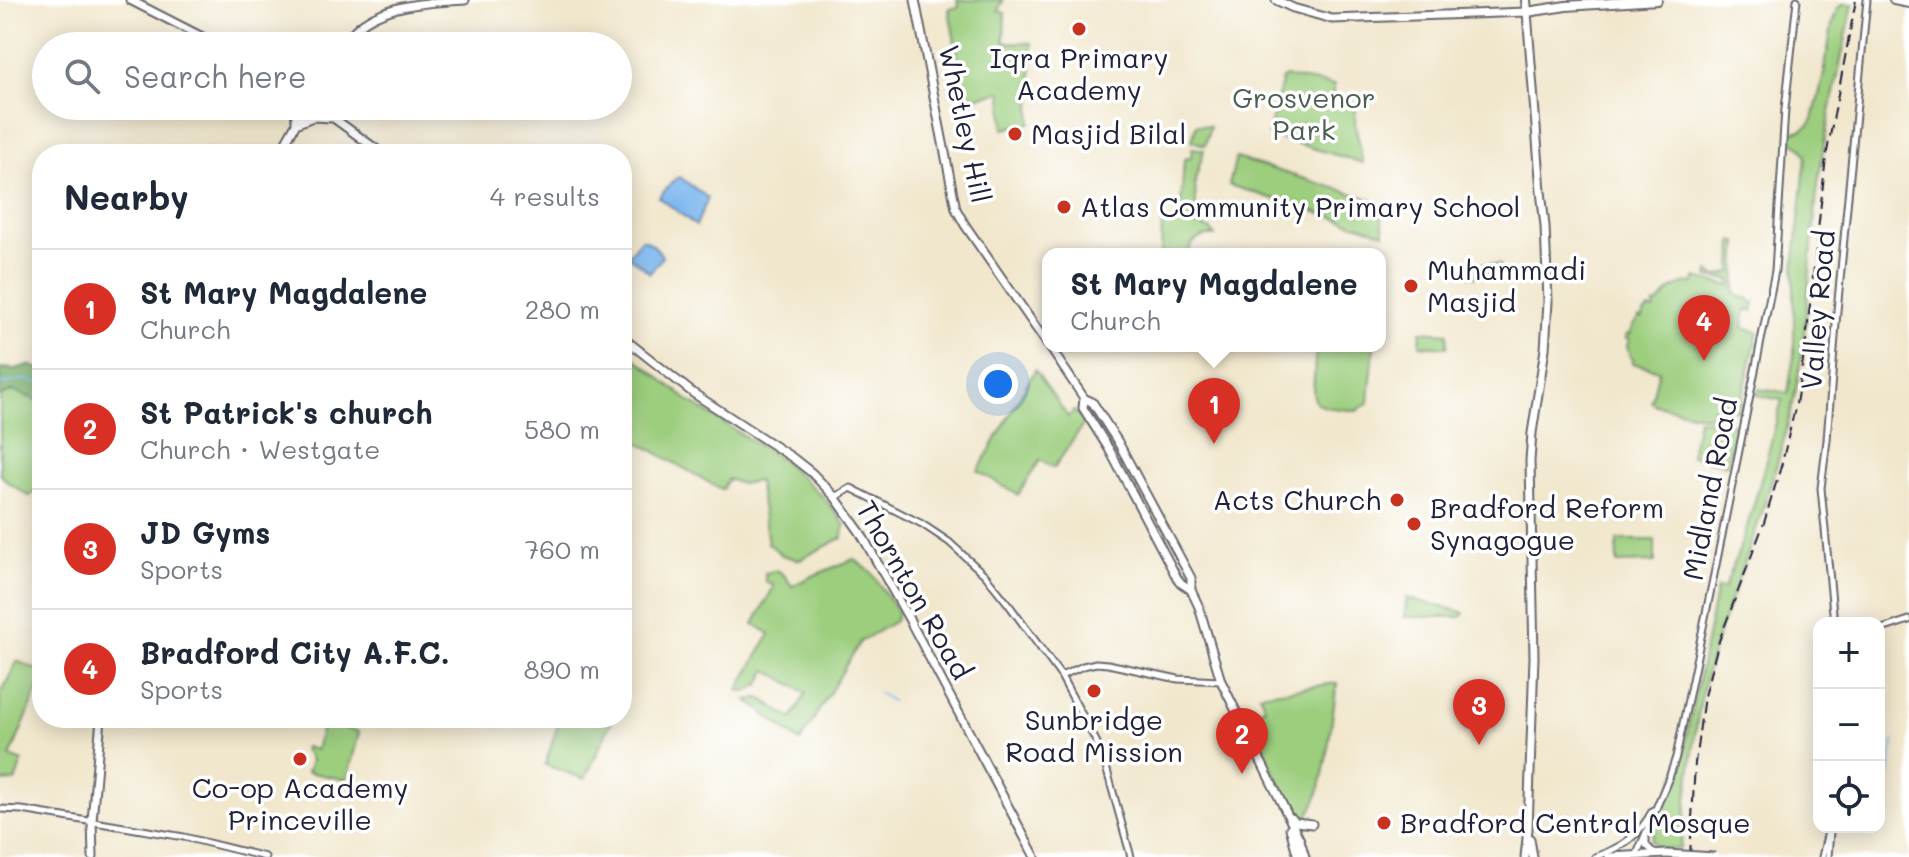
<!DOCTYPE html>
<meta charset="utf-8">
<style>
body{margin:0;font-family:Mali,sans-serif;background:#f2f2f3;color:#1f2937}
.controls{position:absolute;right:24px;bottom:24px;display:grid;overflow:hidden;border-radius:16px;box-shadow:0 4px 20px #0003}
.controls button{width:72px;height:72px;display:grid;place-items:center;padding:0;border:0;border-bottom:2px solid #e0e1e3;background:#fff;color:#1f2937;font:40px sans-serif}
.you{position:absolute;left:998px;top:384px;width:28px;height:28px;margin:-20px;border:6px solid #fff;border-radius:50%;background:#1a73e8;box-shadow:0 0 0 12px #1a73e833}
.badge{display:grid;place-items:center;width:52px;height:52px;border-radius:50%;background:#d93025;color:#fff;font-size:26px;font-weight:700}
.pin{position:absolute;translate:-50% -66px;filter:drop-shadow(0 2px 4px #0008)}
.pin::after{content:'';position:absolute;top:42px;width:28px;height:24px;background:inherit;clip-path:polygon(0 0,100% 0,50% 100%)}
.popup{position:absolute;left:1042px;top:248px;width:344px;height:104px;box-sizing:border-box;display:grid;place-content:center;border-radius:16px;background:#fff;filter:drop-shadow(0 2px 6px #0005);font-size:26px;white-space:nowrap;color:#747a83}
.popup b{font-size:30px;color:#1f2937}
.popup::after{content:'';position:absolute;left:50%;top:100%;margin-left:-16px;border:16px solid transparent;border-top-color:#fff}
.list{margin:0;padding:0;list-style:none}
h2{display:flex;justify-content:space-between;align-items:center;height:104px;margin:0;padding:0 32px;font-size:34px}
h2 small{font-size:26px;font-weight:400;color:#747a83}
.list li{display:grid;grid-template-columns:52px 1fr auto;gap:24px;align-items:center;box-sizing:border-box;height:120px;padding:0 32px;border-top:2px solid #e0e1e3}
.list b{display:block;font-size:30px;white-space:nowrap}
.list p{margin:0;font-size:26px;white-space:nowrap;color:#747a83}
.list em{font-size:26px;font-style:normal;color:#747a83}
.icon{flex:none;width:44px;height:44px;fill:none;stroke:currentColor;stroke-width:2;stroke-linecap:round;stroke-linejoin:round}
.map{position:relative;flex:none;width:1909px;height:857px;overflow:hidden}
.search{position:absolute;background:#fff;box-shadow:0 4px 20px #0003;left:32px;top:32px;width:600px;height:88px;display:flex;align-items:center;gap:20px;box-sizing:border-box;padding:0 28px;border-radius:44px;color:#747a83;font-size:30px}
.panel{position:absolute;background:#fff;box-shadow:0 4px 20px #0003;left:32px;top:144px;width:600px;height:584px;border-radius:32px}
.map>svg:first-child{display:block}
</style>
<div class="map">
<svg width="1909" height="857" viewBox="0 0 1909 857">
<rect width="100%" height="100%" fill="#fff"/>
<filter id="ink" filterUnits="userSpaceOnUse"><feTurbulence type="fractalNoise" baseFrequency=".0125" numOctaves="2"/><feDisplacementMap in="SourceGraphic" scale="16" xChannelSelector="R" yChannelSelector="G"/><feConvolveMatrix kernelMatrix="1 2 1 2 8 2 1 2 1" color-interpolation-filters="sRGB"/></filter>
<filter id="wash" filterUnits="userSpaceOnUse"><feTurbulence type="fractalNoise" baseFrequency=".006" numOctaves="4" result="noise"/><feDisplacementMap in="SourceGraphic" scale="32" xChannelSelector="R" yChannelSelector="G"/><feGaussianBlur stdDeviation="1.8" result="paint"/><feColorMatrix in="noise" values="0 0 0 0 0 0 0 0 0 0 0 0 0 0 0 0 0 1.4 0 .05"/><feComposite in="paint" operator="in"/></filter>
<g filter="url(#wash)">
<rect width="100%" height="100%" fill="#f1e7cd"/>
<path fill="#9cce7e" stroke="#5f785c" stroke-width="2" d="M957 0H1003L998 11 1005 13 1004 42 1032 43 1031 123 1004 129 1002 92 965 99 949 9 959 7Z
M1843 4H1853C1840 67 1824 130 1817 194 1809 262 1808 332 1794 399 1783 448 1768 496 1751 544 1736 587 1717 631 1706 676 1692 733 1690 791 1680 849 1668 849 1658 852 1651 840L1682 759 1717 588 1724 589C1750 528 1765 464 1782 400L1757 395 1758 389 1788 393 1794 355V267L1806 156 1801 147 1791 141 1792 132 1802 130 1808 126 1813 119 1824 74 1832 25 1837 9Z
M1286 77 1334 85 1332 100 1356 104 1355 123 1363 163 1268 135 1282 79Z
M1196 125 1210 126 1205 145 1192 141Z
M1192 148 1204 150 1195 180 1197 225 1210 229 1215 236C1201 235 1191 240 1188 254H1161L1162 221H1180L1184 159 1191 158Z
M1236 158 1374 200 1382 220 1384 233 1229 185Z
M1733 241 1738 242 1735 290 1737 296 1750 299 1749 301 1755 303 1753 311 1746 310 1743 328 1758 332 1739 411 1723 407 1721 410 1712 408 1710 417 1656 405 1651 402 1659 370 1632 363 1633 359 1630 357 1627 346 1629 340 1625 338 1626 334 1630 335 1632 327 1639 318 1642 319 1643 314 1649 309 1654 310 1655 304H1658C1668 291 1676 283 1694 283L1695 278 1731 286V280L1708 277 1709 271 1716 277 1732 272Z
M1470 263 1500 265 1499 278 1469 276Z
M1421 331 1448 333 1447 347 1420 345Z
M1316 346H1374L1369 402 1357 411 1325 407 1316 402 1313 393Z
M622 348 689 401 782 460 824 498 845 525 842 538 799 560 782 555 768 543 758 481 741 484 728 479 722 490 622 433Z
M1035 370 1068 417 1074 411 1085 422 1054 468 1040 460 1018 495 978 471Z
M14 391 42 402V489L29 496 8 482 0 474V396Z
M1698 419 1736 424 1727 465 1691 456Z
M1617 540H1655V562L1617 563Z
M854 559 871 572 898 613 895 621 860 642 800 742 747 700 760 698 792 719 806 693 767 670 760 684 746 692 738 690 770 634 754 624 774 586 766 582 765 573 777 570 784 575 792 586 810 577Z
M1407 598 1462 612 1464 614 1461 617H1404Z
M17 661 42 672V680L10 757 22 762 15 781 0 782V696Z
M1337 683C1332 712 1325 804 1304 820L1297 818 1295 814 1254 731 1252 714 1265 707 1259 694Z
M560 718H613L585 779 545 765Z
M325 723 359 732 347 780 307 772 311 761 309 756 304 751 305 747 316 750 322 726H324Z"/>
<path fill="#7db16d" stroke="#506a54" stroke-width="2" d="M29 365 42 370V402L14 391 0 396V368L15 369Z"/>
<path fill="#7cb7ee" stroke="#4f6c94" stroke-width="2" d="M680 177 708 198 696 226 659 197 675 179Z
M641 239C649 240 659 249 662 257L650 273 628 255Z"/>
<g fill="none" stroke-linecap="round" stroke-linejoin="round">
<path stroke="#7cb7ee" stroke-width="2" d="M0 384C15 382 30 375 42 386
M877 692 892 701
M1887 784 1894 741"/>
</g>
</g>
<g filter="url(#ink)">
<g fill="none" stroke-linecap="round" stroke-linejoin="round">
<defs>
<path id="minor" d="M835 497 851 488 922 524 949 542 985 575 1009 605 1061 676 1096 741 1106 767 1131 857
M1834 623 1821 488 1827 440 1837 311 1867 0
M1879 630 1909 620
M1061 676 1083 666 1096 663 1108 664 1178 679 1221 681
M0 809 22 810 184 837 265 857
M1646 835V845L1655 854
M1637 854 1670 775 1676 757 1716 565 1775 271 1785 109 1797 0
M1595 857C1623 847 1639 836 1653 810
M1822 857 1829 827
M1828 857 1830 832"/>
<path id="major" d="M130 0 220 46
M915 0 956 209 965 225 1048 345
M1276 0 1293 8 1332 19 1527 12 1541 191 1545 226 1548 302 1545 349 1532 433 1530 461 1534 657 1528 829 1525 857
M344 46C347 41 351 35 355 30 381 4 430 2 465 0
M295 106 296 122
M317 106 383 154
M298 123 313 117 332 118
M279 154 306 106
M622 337 693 393 793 458 812 473 835 497 860 532 909 619 1035 857
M1049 346 1084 398 1093 403 1118 442 1191 578V590L1199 607 1221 681 1300 840 1305 857
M1084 398 1083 408 1109 449 1177 578 1181 583 1191 590
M1291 818 1296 822 1312 824
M1290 828 1298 857
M1530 839 1533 857
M93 857 92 821 101 718
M1609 857 1667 854"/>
<path id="highway" d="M1526 0 1527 12 1566 6 1657 0
M1894 0 1909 3"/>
</defs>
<use href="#minor" stroke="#6a676e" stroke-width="9"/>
<use href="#major" stroke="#6a676e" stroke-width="11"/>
<use href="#highway" stroke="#6a676e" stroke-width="12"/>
<use href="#minor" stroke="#fff" stroke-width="5"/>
<use href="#major" stroke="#fff" stroke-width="7"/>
<use href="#highway" stroke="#fff" stroke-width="8"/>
<path stroke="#22223b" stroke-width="2" stroke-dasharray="12 6" stroke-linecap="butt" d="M1690 857 1695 763 1704 696 1719 641 1764 523 1782 463 1796 404 1806 341 1826 157 1856 0"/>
<defs>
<path id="major-bridge" d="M1667 854 1715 857"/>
</defs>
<use href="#major-bridge" stroke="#6a676e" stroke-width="11" stroke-linecap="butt"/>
<use href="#major-bridge" stroke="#fff" stroke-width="7"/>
</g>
</g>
<g fill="#c8321e" stroke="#fff" stroke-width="3">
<circle cx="1079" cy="29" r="8"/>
<circle cx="1015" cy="134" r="8"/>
<circle cx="1064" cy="207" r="8"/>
<circle cx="1411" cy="286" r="8"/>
<circle cx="1397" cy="500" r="8"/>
<circle cx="1414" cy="524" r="8"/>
<circle cx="1094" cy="691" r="8"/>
<circle cx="300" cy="759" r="8"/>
<circle cx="1384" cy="823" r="8"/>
</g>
<g text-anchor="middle" stroke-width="7" stroke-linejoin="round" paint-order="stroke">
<g font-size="28" fill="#22223b" stroke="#fff" text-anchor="start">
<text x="1079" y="68" text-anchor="middle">Iqra Primary<tspan x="1079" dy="32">Academy</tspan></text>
<text x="1031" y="144">Masjid Bilal</text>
<text x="1080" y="217">Atlas Community Primary School</text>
<text x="1427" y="280">Muhammadi<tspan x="1427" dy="32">Masjid</tspan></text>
<text x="1381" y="510" text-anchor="end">Acts Church</text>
<text x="1430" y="518">Bradford Reform<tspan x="1430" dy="32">Synagogue</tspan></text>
<text x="1094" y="730" text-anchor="middle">Sunbridge<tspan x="1094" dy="32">Road Mission</tspan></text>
<text x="300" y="798" text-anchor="middle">Co-op Academy<tspan x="300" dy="32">Princeville</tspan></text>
<text x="1400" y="833">Bradford Central Mosque</text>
</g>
<g font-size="28" fill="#4d5e52" stroke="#fff">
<text x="1304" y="108">Grosvenor<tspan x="1304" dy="32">Park</tspan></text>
</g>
<g font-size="28" fill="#22223b" stroke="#fff">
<text transform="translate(965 124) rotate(78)" y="10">Whetley Hill</text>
<text transform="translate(1818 310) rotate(-85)" y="10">Valley Road</text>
<text transform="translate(1710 489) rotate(-79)" y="10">Midland Road</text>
<text transform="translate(914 590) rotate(60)" y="10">Thornton Road</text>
</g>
</g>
</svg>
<div class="controls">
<button>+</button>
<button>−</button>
<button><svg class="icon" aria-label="locate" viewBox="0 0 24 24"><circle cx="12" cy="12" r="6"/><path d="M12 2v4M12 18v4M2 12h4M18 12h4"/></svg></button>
</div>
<div class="you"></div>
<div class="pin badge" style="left:1214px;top:444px">1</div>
<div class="popup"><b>St Mary Magdalene</b>Church</div>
<div class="pin badge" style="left:1242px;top:774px">2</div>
<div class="pin badge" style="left:1479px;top:745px">3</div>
<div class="pin badge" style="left:1704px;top:361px">4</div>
<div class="search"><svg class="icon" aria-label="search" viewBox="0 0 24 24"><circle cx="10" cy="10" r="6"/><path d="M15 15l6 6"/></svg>Search here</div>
<section class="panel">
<h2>Nearby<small>4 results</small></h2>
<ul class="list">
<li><span class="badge">1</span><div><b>St Mary Magdalene</b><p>Church</p></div><em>280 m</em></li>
<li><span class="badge">2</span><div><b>St Patrick's church</b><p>Church · Westgate</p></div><em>580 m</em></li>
<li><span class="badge">3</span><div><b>JD Gyms</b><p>Sports</p></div><em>760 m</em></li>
<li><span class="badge">4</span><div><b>Bradford City A.F.C.</b><p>Sports</p></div><em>890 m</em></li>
</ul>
</section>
</div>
